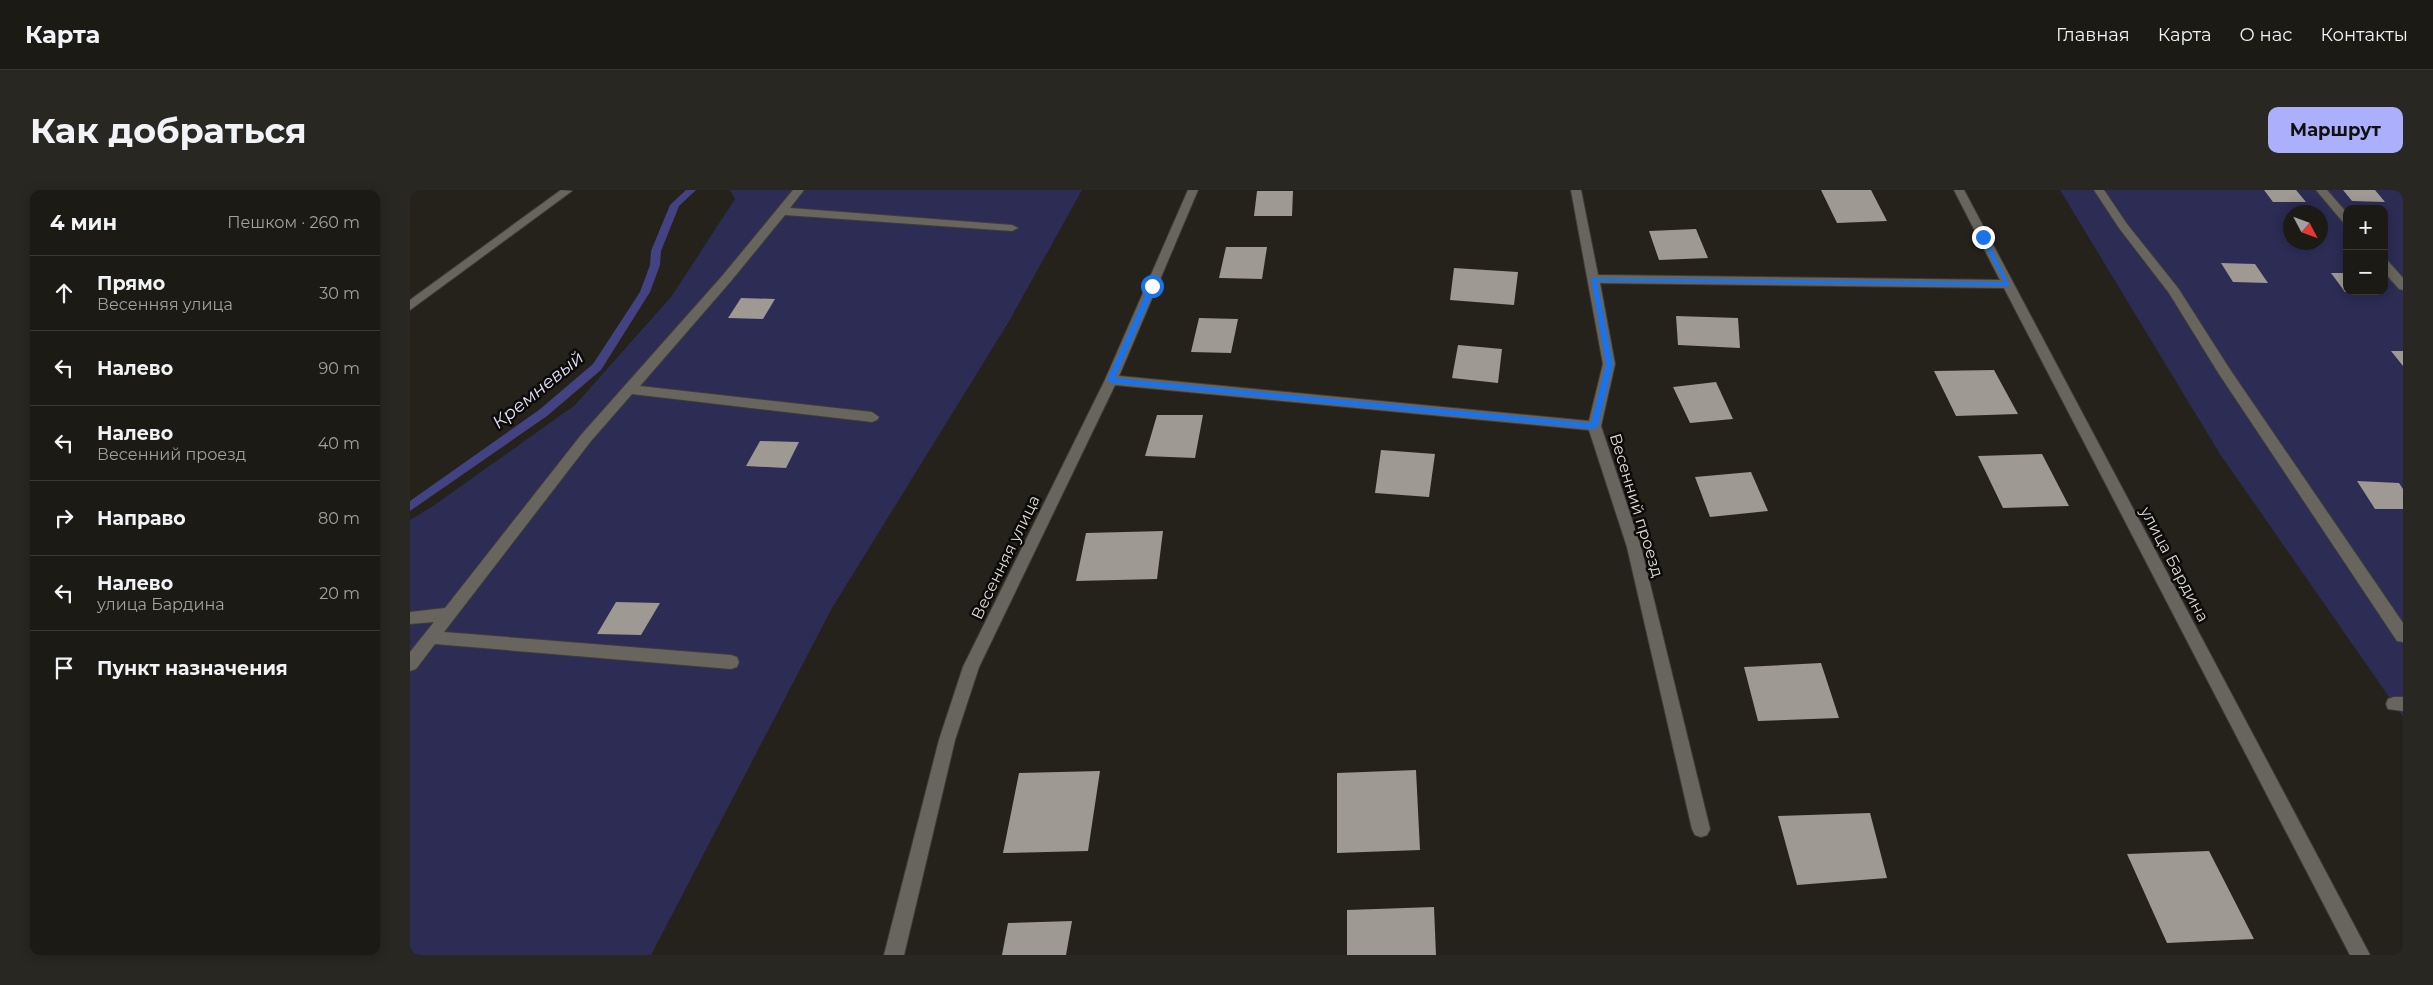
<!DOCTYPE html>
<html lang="ru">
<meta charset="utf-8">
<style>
body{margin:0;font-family:Montserrat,sans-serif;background:#292722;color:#f1f3f6}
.controls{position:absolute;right:15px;top:15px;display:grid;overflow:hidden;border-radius:10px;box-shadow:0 2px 12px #0003}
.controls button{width:45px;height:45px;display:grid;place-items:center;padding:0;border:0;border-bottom:1px solid #3a3834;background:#1c1a15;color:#f1f3f6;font:25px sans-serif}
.compass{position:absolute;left:1873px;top:15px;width:45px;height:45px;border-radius:50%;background:#1c1a15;box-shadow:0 2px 12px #0003;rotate:131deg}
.stop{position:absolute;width:15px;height:15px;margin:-11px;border:4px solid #1a73e8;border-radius:50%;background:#fff}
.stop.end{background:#1a73e8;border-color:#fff;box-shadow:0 1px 5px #0008}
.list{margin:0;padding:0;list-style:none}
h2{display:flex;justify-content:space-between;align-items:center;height:65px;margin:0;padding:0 20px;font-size:21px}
h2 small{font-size:16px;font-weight:400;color:#a0a1a0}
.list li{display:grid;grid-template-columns:32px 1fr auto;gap:15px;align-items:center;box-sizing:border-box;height:75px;padding:0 20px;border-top:1px solid #3a3834}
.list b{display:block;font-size:19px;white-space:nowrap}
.list p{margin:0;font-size:16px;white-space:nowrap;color:#a0a1a0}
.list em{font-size:16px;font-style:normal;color:#a0a1a0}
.icon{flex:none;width:28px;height:28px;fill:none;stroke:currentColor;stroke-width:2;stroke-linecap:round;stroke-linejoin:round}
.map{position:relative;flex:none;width:1993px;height:765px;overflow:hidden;border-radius:10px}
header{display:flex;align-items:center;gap:30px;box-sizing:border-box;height:70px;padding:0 25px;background:#1c1a15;border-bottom:1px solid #3a3834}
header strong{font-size:24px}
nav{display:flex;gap:28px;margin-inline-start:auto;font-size:18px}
.intro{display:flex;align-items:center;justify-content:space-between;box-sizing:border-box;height:120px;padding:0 30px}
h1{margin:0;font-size:35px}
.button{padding:12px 22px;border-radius:10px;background:#acaffb;color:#111;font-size:18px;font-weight:700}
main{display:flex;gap:30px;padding:0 30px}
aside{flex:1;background:#1c1a15;border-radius:10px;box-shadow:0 2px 12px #0003}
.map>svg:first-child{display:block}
</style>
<header>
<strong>Карта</strong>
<nav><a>Главная</a><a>Карта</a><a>О нас</a><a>Контакты</a></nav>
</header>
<div class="intro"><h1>Как добраться</h1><a class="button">Маршрут</a></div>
<main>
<aside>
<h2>4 мин<small>Пешком · 260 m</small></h2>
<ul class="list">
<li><svg class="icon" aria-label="ahead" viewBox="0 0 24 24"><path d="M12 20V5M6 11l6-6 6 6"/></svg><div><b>Прямо</b><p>Весенняя улица</p></div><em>30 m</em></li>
<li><svg class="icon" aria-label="left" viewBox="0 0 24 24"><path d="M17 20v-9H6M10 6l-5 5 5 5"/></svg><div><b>Налево</b></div><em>90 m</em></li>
<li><svg class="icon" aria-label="left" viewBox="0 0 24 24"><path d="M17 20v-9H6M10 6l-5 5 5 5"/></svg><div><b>Налево</b><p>Весенний проезд</p></div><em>40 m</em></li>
<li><svg class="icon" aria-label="right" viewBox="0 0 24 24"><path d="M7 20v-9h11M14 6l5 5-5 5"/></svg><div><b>Направо</b></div><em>80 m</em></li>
<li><svg class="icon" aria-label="left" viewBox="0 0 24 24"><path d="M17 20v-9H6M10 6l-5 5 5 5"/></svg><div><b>Налево</b><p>улица Бардина</p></div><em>20 m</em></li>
<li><svg class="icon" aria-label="arrive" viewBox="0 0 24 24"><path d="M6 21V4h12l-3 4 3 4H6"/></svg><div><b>Пункт назначения</b></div></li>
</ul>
</aside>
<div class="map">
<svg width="1993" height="765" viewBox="0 0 1993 765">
<rect width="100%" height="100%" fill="#25221c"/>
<path fill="#2c2c54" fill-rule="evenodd" d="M320 0H672L598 133 422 418 241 765H0V330L23 316 165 215 261 107 325 9Z
M1650 0H1993V527L1810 264ZM1937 19H1974V101H1937ZM1880 22H1910V52H1880Z"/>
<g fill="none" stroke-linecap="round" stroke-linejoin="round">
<path fill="#434282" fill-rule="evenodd" d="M276 0H286L269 16 251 61 250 75 240 102 191 180 137 226 0 321V311L129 220 183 174 230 102 240 75 241 61 260 15Z"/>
</g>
<path fill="#9e9992" d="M1411 0H1461L1477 31 1427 33Z
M1854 0H1886L1896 12H1863Z
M1933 0H1965L1975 12 1942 11Z
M847 1H883L882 26H844Z
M1286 39 1298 68 1249 70 1239 41Z
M816 57H857L852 89 809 88Z
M1811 73 1845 74 1858 93 1823 92Z
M1044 78 1108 82 1104 115 1040 110Z
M1921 83H1937V102H1935Z
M331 108 365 109 353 129 318 128Z
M1266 126 1328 128 1330 158 1268 155Z
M789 128 828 129 821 163 781 162Z
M1048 155 1092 159 1088 193 1042 188Z
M1981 161H1993V176Z
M1584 180 1608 224 1546 226 1524 181Z
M1306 192 1323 229 1280 233 1263 197Z
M747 225H793L785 268 735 266Z
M350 251 389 252 376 278 336 276Z
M971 260 1025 264 1019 307 965 303Z
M1632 264 1659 316 1593 318 1568 266Z
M1341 282 1358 321 1300 327 1285 287Z
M1947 291 1989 293 1993 299V319H1965Z
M753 341 747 389 666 391 676 343Z
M206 412 250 413 231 445 187 444Z
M1411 473 1429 528 1348 531 1334 477Z
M1006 580 1010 660 927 663V583Z
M690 581 678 661 593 663 609 583Z
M1460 623 1477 688 1387 695 1368 626Z
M1799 661 1844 749 1757 753 1717 664Z
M1024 717 1026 765H937V720Z
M662 731 656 765H592L598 733Z"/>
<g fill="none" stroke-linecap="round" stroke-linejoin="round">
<defs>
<path id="service" d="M151 0 162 1 0 120V110Z
M383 0H394L380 18 602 35 608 38 602 41 375 25 321 91 230 196 462 222 469 227 467 230 462 232 222 204 181 251 34 442 321 465 327 467 329 472 327 477 321 479 25 454 6 479 0 481V462L24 432 0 434V422L35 418 171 245 313 85Z
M1684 0H1694L1717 34 1768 98 1819 178 1993 433V452L1987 451 1809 184 1759 103 1709 38Z
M1906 0H1917L1937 23V33L1933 32Z
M1974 70 1978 71 1993 88V100L1989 99 1974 82Z
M1984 507H1993V521L1978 519 1976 514 1978 509Z"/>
<path id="minor" d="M778 0H788L709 186 1179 231 1193 174 1161 0H1171L1188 85 1590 90 1544 0H1554L1960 765H1940L1594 98 1190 93 1205 174 1191 236 1231 357 1300 639 1297 645 1291 647 1285 645 1282 639 1217 357 1179 240 705 195 569 477 545 550 494 765H474L529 550 553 477 695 190Z"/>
</defs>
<use href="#service" stroke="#403d39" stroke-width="2"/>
<use href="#minor" stroke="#403d39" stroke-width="2"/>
<use href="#service" fill="#68645e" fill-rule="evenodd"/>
<use href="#minor" fill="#68645e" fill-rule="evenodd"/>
</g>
<path fill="#1a73e8" d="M1573 45 1576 47 1600 96 1187 91 1203 174 1188 236 1184 239 701 193 697 190 739 96 742 94 746 96 705 188 1181 233 1196 174 1181 88 1594 92 1570 47Z"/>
<g text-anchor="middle" stroke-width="5" stroke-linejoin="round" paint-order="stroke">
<g font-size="16" fill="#dfdcd9" stroke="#0d0b09">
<text transform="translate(1227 315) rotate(73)" y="6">Весенний проезд</text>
<text transform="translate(595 367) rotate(-64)" y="6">Весенняя улица</text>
<text transform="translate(1765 374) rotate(62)" y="6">улица Бардина</text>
</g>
<g font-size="18" font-style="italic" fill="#e0e2f5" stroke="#0d0b09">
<text transform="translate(128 200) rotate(-39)" y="6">Кремневый</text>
</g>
</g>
</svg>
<div class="controls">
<button>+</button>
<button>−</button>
</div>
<svg class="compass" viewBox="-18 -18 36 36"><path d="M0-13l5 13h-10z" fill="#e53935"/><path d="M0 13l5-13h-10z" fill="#a0a1a0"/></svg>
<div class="stop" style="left:742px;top:96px"></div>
<div class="stop end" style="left:1573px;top:47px"></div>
</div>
</main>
